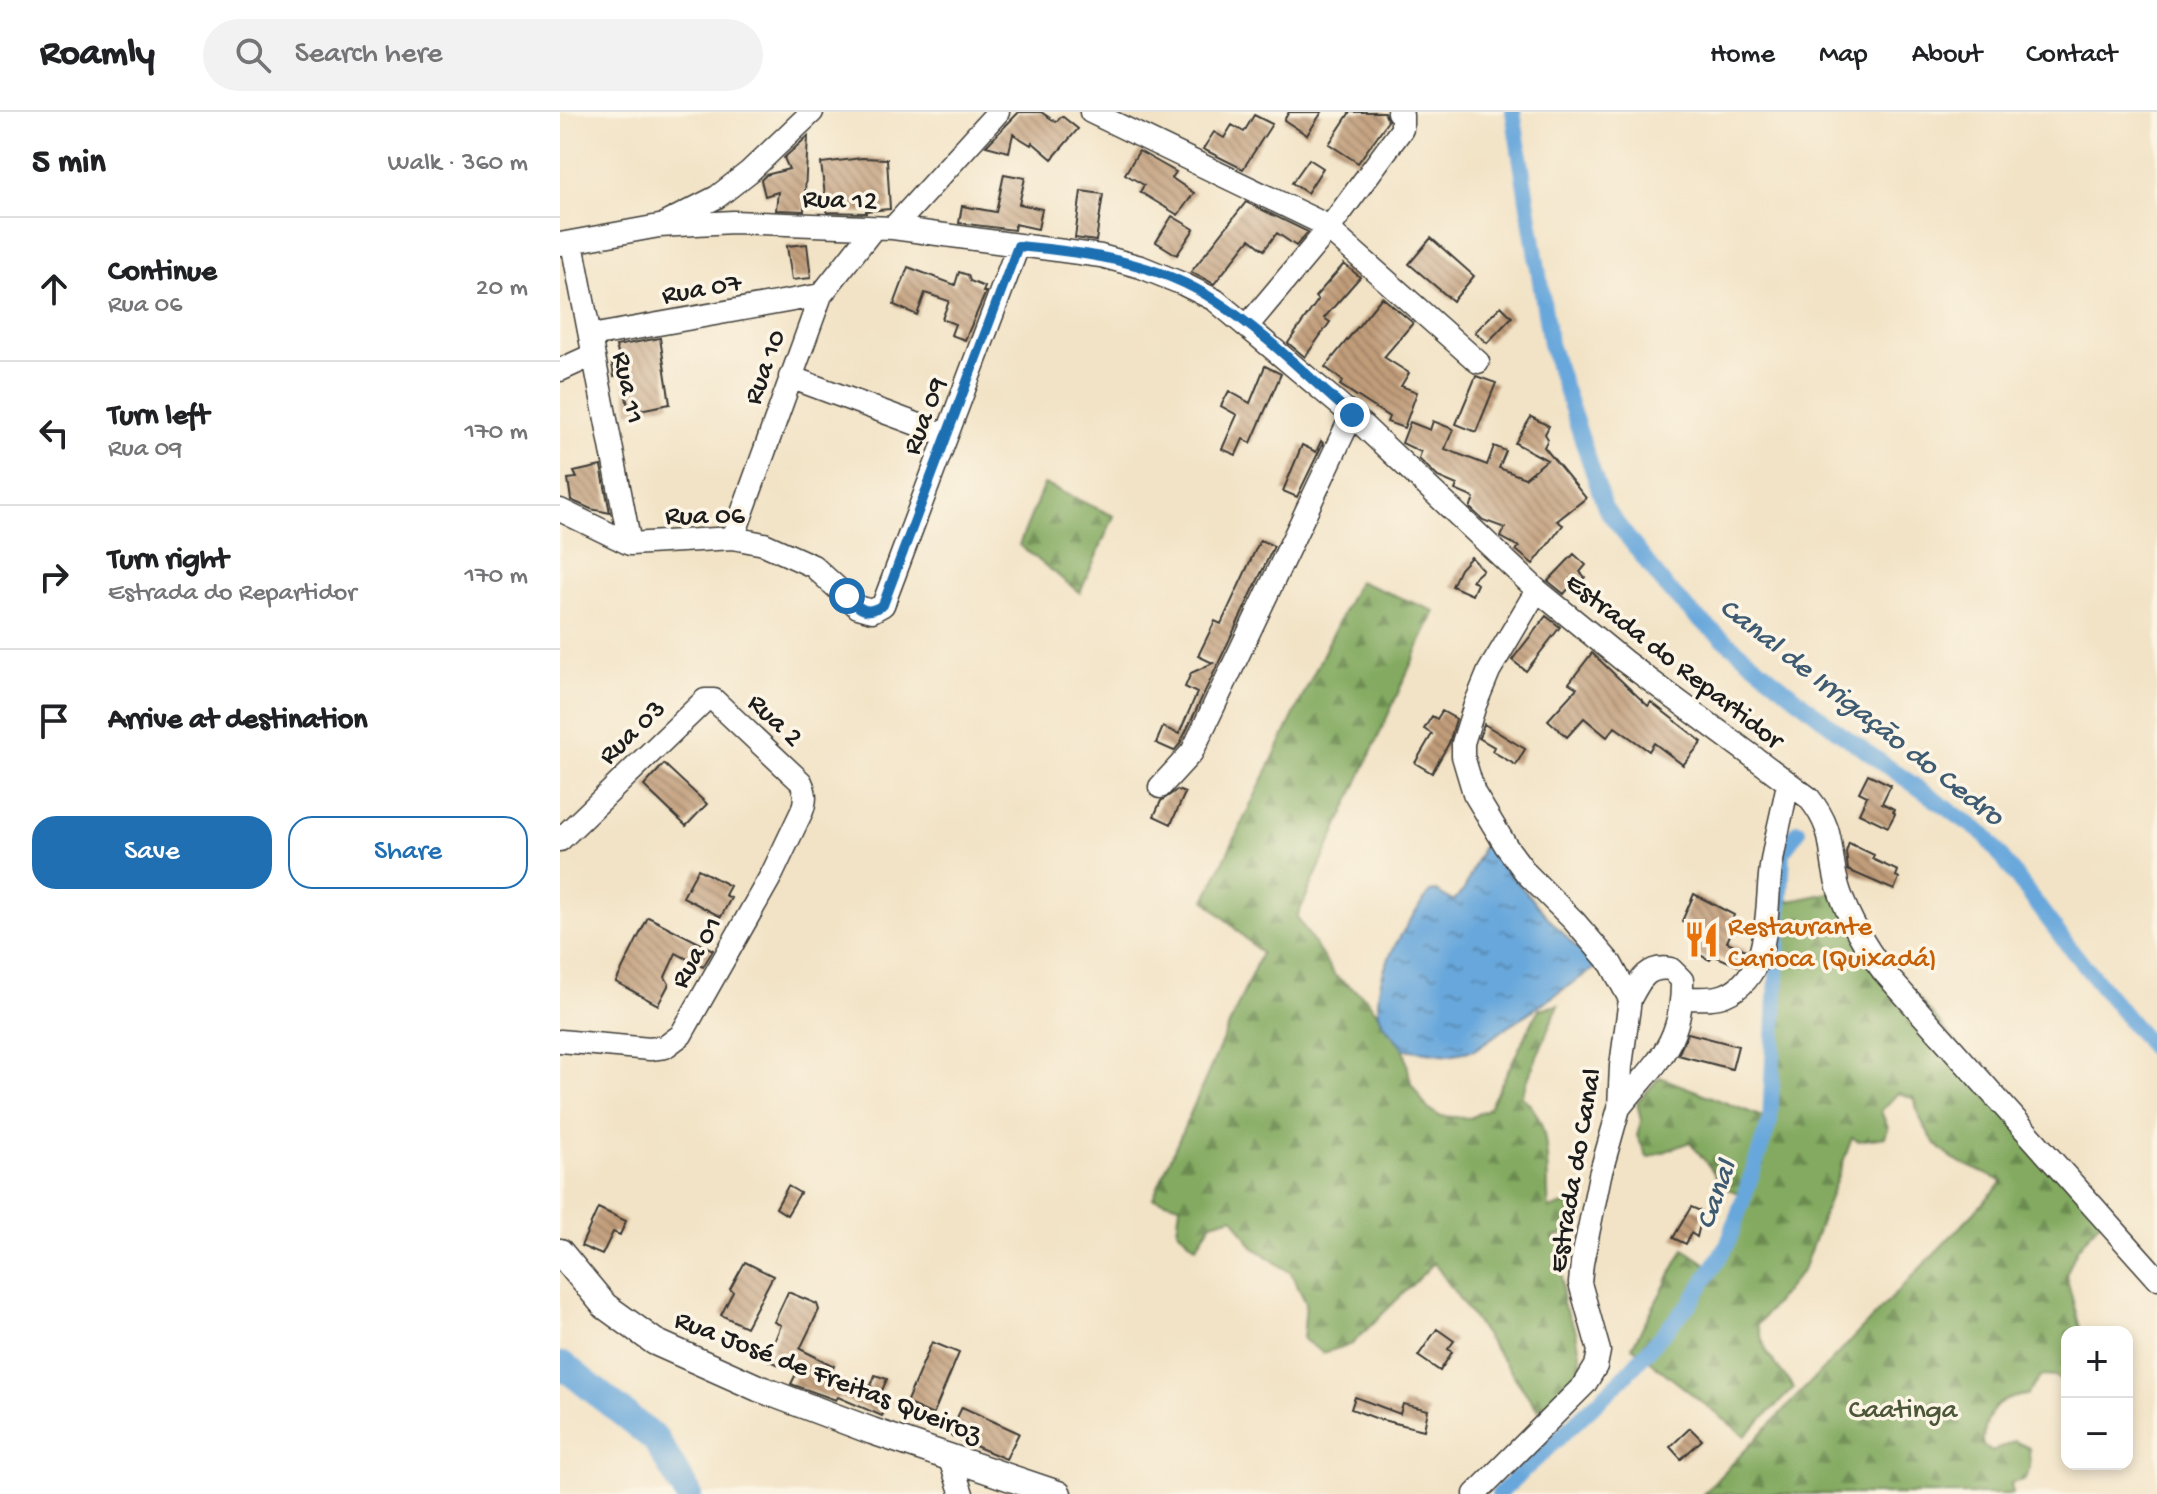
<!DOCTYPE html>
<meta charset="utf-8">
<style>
body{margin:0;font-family:"Gochi Hand",sans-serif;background:#f2f2f2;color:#202124}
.controls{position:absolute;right:24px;bottom:24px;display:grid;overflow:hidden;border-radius:16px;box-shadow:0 4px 12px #0003}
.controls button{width:72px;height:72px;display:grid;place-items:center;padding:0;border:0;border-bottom:2px solid #e0e0e0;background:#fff;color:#202124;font:40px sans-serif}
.stop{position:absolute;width:24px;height:24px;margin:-18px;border:6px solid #1f6fb2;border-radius:50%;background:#fff}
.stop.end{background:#1f6fb2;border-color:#fff;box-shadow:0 2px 8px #0008}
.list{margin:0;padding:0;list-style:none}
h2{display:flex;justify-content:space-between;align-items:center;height:104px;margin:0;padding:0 32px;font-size:34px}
h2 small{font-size:26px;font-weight:400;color:#757577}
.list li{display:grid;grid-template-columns:52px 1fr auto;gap:24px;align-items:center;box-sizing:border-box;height:144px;padding:0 32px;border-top:2px solid #e0e0e0}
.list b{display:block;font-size:30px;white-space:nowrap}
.list p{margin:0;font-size:26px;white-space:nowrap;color:#757577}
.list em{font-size:26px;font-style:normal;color:#757577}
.actions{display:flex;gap:16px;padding:24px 32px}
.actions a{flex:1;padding:18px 0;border:2px solid #1f6fb2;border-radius:24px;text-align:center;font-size:28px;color:#1f6fb2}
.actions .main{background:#1f6fb2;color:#fff}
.icon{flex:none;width:44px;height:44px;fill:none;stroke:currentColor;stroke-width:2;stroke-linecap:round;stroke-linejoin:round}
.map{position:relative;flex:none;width:1597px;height:1382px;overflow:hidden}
header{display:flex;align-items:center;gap:48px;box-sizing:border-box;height:112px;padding:0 40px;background:#fff;border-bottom:2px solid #e0e0e0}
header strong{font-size:38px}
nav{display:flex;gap:44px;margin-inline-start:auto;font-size:28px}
.search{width:560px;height:72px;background:#f2f2f2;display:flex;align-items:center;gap:20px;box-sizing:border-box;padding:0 28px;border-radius:44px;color:#757577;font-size:30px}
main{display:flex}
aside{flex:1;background:#fff}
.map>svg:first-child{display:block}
</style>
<header>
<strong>Roamly</strong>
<div class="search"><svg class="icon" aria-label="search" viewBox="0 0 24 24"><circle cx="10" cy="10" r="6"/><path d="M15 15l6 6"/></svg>Search here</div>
<nav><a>Home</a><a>Map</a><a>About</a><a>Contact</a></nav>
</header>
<main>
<aside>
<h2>5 min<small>Walk · 360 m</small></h2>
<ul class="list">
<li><svg class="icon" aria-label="ahead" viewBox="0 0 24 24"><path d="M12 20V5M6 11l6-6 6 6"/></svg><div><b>Continue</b><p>Rua 06</p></div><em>20 m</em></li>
<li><svg class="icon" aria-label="left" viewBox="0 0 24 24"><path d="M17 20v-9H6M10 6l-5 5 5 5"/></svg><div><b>Turn left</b><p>Rua 09</p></div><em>170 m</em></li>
<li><svg class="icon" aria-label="right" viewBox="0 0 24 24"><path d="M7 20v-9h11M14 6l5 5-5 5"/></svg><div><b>Turn right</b><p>Estrada do Repartidor</p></div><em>170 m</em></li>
<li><svg class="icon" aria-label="arrive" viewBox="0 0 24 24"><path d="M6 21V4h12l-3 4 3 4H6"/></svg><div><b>Arrive at destination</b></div></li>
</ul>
<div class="actions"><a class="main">Save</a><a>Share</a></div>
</aside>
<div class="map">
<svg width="1597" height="1382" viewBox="0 0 1597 1382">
<defs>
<pattern id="forest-firs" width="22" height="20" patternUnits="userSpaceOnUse" patternTransform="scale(2)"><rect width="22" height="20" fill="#83aa61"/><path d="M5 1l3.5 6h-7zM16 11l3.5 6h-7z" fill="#6a8a4f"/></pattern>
<pattern id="water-ripples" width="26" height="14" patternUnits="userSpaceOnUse" patternTransform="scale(2)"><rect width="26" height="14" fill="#68a7db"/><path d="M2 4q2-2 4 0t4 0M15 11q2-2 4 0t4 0" fill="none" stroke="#5587b1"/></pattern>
<pattern id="building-back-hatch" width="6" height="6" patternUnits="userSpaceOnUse" patternTransform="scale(2)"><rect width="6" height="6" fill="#c19d7a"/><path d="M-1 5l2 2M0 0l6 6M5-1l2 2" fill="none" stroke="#9c7f63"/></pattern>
</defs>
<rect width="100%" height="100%" fill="#fcf5e5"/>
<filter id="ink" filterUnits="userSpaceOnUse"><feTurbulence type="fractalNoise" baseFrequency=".0125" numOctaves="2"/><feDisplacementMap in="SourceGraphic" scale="16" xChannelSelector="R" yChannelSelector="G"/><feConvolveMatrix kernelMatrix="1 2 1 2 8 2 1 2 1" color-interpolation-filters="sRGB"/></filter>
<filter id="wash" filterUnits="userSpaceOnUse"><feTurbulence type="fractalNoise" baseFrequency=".006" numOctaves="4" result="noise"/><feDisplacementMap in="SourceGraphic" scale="32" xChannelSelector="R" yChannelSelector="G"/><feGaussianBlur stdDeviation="1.8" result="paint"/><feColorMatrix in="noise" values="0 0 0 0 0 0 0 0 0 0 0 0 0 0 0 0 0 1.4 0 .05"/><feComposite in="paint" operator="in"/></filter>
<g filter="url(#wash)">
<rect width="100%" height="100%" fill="#f2e3c6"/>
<path fill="url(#forest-firs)" stroke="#50633e" stroke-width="2" d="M484 372 554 404 520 481 459 433Z
M798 469 875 499 737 805 775 864 806 886 844 937 851 971 868 997 880 1004 910 1006 929 996 979 897 998 893 961 984C995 1010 985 1059 989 1097L1008 1091 1012 1121 992 1125 1007 1139 1002 1163 1003 1193 1016 1219 1022 1253 1002 1281 978 1298 874 1151 792 1232 763 1241 743 1227 746 1191 731 1161 693 1135 673 1105 652 1111 636 1135 617 1118 620 1093 593 1086 701 841 645 788Z
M1279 779 1289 803 1543 1106 1517 1137 1506 1163 1521 1220H1507V1275L1496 1265 1481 1264 1467 1283C1433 1287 1428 1300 1422 1332L1432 1340 1455 1329 1469 1336 1470 1356 1464 1368 1451 1371 1453 1382H1143L1443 1070C1410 1052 1386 1053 1366 1017 1360 1007 1356 999 1355 987L1338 981 1321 999 1328 1016 1325 1025 1298 1029 1292 1026 1243 1158 1197 1213 1207 1241 1234 1276 1185 1324 1072 1235 1124 1137 1152 1156 1168 1131 1184 1083 1162 1075 1152 1058 1130 1030 1088 1046 1077 1024 1081 1009 1077 990 1100 965 1210 1008 1220 791Z"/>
<path fill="url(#water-ripples)" stroke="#42627c" stroke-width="2" d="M925 729C959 775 995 815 1036 855L914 938 889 943 844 937C837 927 821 913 819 901 812 861 847 811 870 780L876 779 893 789 904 778Z"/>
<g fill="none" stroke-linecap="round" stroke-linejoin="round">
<path stroke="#68a7db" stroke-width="16" d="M953 0 990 232 1045 396 1106 475 1135 504 1276 618 1425 723 1505 830 1597 942
M939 1382 1063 1266 1132 1189 1168 1131 1210 1009 1223 739 1238 719"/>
<path stroke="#68a7db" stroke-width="28" d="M0 1254H4L95 1327 128 1382"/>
</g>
<g id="blocks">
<path fill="url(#building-back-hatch)" d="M459 0H481L496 10 502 4 518 17 492 47 472 30 471 33 453 22 449 40 426 34Z
M729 0H762L747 23 724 8Z
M790 0H824L828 9 798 51 769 32Z
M694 3 712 12 683 57 643 37 654 20 664 26 672 13 684 20Z
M248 24 244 99 216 98 218 80 205 84 201 68 206 63 229 57 224 46Z
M579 39 616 60 612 66 634 81 618 103 580 80 584 73 565 62Z
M302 46 327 47 330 97 306 99V101L267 100 261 51Z
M749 47 763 56 747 81 732 71Z
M444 62 465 66 459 92 482 97 478 117 455 112 454 118 399 111 402 94 436 100Z
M521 79 543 82 536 129 515 126Z
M686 90 748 120 736 134 717 121 704 138 690 127 654 172 631 160Z
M612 104 634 117 617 143 596 130Z
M871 126 914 164 893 189 849 152Z
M247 132 251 166 232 168 227 134Z
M784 152 800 165 764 206 770 210 745 245 728 231 758 188 755 185Z
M348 155 395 173 399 160 408 163 410 169 425 175 423 180H426L405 228 391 223 395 212 382 207 389 189 365 181 357 203 334 193Z
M822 185 853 211 824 245 849 261 841 274 857 280 844 316 827 310 829 305 780 273 783 269 765 255Z
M941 194 952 205 927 231 915 220Z
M100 226 110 292 69 300 62 262 54 264 53 257 51 247 59 245 56 234Z
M705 254 721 262 691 331 683 327 676 343 662 337 677 303 661 294 669 279 690 291Z
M916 264 936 271 916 320 896 312Z
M971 305 989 314 985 322 988 327 984 335 1026 386 997 409 1003 413 973 452 956 438 959 435 941 425 945 416 923 408 910 396 914 386 895 378 897 373 878 365 859 347 861 340 842 331 850 310 870 318 873 309 893 317 885 337 927 353 934 334 946 339 939 356 965 366 987 348 955 331Z
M761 329 763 331 737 385 723 379 742 333 756 340Z
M41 354 50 401 31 397 11 388 8 367 17 366 14 360Z
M700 428 714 434 620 632 614 639 596 631 603 615 619 622 637 581 625 575 631 561 653 551 638 544 655 509 661 512Z
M1014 442 1026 453 1020 460 1025 465 1017 474 1014 470 1004 482 988 469Z
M911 445 923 458 912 468 917 472 912 483 892 474 900 457Z
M986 504 1000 515 966 559 952 548Z
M1032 541 1088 594 1091 590 1142 630 1123 653 1094 631 1089 639 1055 615 1047 625 1024 606 1007 625 988 608 1017 576 1009 571Z
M882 599 896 607 889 631 872 661 855 651 872 622 864 617 872 604 877 607Z
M924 612 965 637 956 653 932 639 934 635 919 626Z
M104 652 147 692 126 714 84 674Z
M1308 662 1331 673 1322 691 1334 697 1333 700 1335 702 1328 715 1299 701 1307 684 1299 680Z
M617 678 625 681 611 712 594 704 601 689Z
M1289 731 1314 743 1312 747 1338 759 1336 764 1339 766 1334 778 1288 758 1286 740Z
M138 757 170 774 165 783 171 786 161 805 123 785Z
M1134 782 1174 803 1172 809 1175 811 1167 830 1186 838 1178 854 1153 843 1150 848 1133 840 1142 818 1122 809Z
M88 805 153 838 143 855 116 841 105 865 109 872 98 893 56 870Z
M1128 921 1178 934 1172 957 1118 943Z
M228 1074 240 1081 227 1103 216 1096Z
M1131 1095 1143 1100 1137 1125 1131 1121 1126 1132 1113 1126Z
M38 1096 66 1109 60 1123 53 1120 42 1143 21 1134Z
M185 1150 213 1164 186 1215 161 1203 173 1180 170 1177Z
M228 1180 257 1192 259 1198 240 1237 274 1254 270 1262 302 1279 304 1274 310 1276 315 1263 327 1267 319 1285 329 1289 322 1304 278 1285 276 1288 231 1272 237 1260 207 1248 221 1213 214 1210Z
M877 1217 894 1229 888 1237 892 1240 880 1259 858 1244Z
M372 1230 399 1241 373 1303 346 1291Z
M795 1285 840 1302 843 1292 868 1298 864 1318 818 1307 791 1297Z
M402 1295 459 1321 446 1347 389 1323Z
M1130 1316 1142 1328 1121 1347 1110 1335Z"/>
</g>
</g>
<g filter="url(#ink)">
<use href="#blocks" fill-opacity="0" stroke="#3c3a36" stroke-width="2"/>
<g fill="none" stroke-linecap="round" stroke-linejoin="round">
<defs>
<path id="minor" d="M531 0 770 115 776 124 918 250
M108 110 157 85 189 60 252 0
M333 116 438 0
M12 131 70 432
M0 132 99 114 173 110 333 116 541 144 581 155 623 172 655 188 792 303 977 478 1064 549 1249 686C1279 723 1266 741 1280 781 1290 809 1306 836 1323 859L1597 1166
M688 213 770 115 842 17V3L838 0
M31 224 261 183
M0 258 33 243
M230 265 386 323
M0 398 70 432 173 426 204 432 253 454 298 495 312 499 323 493 458 134
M173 426 261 183 313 117
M600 675 632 640 792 303
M0 728 145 588H154L241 670C246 681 246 688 242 699L212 762 121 923 105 935 90 937 0 929
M1122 886C1136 886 1153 888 1165 883 1213 863 1205 796 1211 755 1215 727 1223 699 1228 671
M1059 996C1096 950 1123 932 1122 868L1111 857C1087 853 1080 868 1070 887
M389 1345 402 1382
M915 1382 1025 1272 1036 1254 1039 1239 1020 1171 1022 1151 1040 1063 1059 996 1061 954 1070 887 1051 852 1014 809 966 761 946 734 914 681 903 644V631L915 593 929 559 977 478"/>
<path id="major" d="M0 1140 45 1194 95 1230 198 1276 312 1319 498 1382"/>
</defs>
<use href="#minor" stroke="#3c3a36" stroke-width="25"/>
<use href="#major" stroke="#3c3a36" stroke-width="29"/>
<use href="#minor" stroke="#fff" stroke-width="22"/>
<use href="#major" stroke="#fff" stroke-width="26"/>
</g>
</g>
<g fill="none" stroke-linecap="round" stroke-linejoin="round" filter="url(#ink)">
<path stroke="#1f6fb2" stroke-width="10" d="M287 484C300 497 305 504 323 493L458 134C525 140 598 150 656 189 705 221 748 265 792 303"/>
</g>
<defs>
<symbol id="restaurant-bare" viewBox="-9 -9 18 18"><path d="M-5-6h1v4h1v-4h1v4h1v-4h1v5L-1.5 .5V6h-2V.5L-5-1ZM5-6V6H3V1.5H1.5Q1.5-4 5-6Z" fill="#e8710a" stroke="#fcf5e5" stroke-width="2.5" paint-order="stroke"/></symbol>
</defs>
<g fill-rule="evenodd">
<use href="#restaurant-bare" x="1116" y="802" width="51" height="51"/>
</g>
<g text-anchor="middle" stroke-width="7" stroke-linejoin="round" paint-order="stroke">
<g font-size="28" fill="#1c1c1c" stroke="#fcf5e5">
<text transform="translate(280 85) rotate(2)" y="10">Rua 12</text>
<text transform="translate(141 174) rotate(-10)" y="10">Rua 07</text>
<text transform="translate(202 254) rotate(-70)" y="10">Rua 10</text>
<text transform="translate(71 275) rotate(78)" y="10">Rua 11</text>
<text transform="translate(362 303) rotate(-69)" y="10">Rua 09</text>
<text x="145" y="411">Rua 06</text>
<text transform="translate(1116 547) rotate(38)" y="10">Estrada do Repartidor</text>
<text transform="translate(217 606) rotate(43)" y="10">Rua 2</text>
<text transform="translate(70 618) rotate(-44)" y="10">Rua 03</text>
<text transform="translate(134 839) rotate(-61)" y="10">Rua 01</text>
<text transform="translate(1012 1058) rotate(-80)" y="10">Estrada do Canal</text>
<text transform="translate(269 1262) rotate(21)" y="10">Rua José de Freitas Queiroz</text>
</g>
<g font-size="28" fill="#c56008" stroke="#fcf5e5" text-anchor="start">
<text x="1168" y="822">Restaurante<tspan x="1168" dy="32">Carioca (Quixadá)</tspan></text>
</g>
<g font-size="28" fill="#4c5739" stroke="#fcf5e5">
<text x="1343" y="1305">Caatinga</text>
</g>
<g font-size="30" font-style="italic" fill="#3e5b72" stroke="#fcf5e5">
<text transform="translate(1303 598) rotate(38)" y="10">Canal de Irrigação do Cedro</text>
<text transform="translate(1154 1082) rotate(-70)" y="10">Canal</text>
</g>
</g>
</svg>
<div class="controls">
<button>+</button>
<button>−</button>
</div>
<div class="stop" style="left:287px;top:484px"></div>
<div class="stop end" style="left:792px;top:303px"></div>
</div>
</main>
